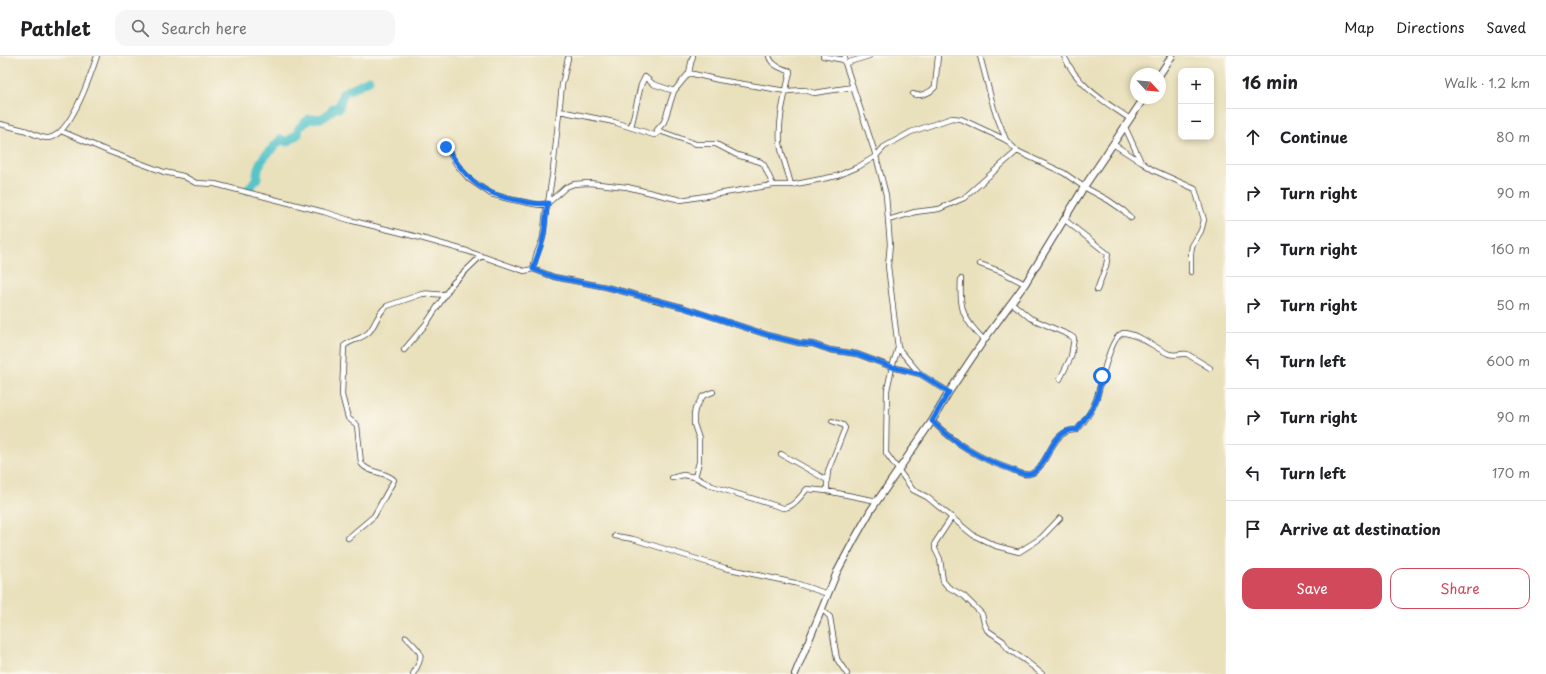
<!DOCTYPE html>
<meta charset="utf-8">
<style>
body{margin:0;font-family:"Playpen Sans",sans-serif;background:#f6f6f6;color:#202124}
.controls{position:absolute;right:12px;top:12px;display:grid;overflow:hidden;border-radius:8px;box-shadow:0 2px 6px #0003}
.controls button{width:36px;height:36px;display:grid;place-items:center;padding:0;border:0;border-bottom:1px solid #e0e0e0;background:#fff;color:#202124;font:20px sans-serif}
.compass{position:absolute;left:1130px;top:12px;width:36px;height:36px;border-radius:50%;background:#fff;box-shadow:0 2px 6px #0003;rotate:116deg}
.stop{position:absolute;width:12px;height:12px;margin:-9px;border:3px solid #1a73e8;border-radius:50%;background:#fff}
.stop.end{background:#1a73e8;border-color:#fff;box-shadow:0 1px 4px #0008}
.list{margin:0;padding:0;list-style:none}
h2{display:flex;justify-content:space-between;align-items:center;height:52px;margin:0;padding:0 16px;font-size:17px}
h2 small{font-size:13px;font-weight:400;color:#757577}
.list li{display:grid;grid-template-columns:26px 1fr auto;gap:12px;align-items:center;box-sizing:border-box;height:56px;padding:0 16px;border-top:1px solid #e0e0e0}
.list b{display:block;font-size:15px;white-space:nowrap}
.list em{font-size:13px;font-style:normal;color:#757577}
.actions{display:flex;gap:8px;padding:12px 16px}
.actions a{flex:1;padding:9px 0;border:1px solid #d1495b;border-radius:12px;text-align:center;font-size:14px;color:#d1495b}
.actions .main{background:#d1495b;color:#fff}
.icon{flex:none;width:22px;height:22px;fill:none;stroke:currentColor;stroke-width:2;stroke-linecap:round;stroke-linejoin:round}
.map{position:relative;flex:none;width:1226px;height:618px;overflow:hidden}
header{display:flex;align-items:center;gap:24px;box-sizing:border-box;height:56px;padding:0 20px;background:#fff;border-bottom:1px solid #e0e0e0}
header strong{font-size:19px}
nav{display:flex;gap:22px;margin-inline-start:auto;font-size:14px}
.search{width:280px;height:36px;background:#f6f6f6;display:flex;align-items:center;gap:10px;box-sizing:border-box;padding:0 14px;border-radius:12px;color:#757577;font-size:15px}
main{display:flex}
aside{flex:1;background:#fff}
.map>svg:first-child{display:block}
</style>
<header>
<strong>Pathlet</strong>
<div class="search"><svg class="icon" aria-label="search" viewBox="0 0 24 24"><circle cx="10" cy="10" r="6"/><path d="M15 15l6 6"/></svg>Search here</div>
<nav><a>Map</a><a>Directions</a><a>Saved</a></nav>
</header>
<main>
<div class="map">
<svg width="1226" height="618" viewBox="0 0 1226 618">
<rect width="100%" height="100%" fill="#fbf7ec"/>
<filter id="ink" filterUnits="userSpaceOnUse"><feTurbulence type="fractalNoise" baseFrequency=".025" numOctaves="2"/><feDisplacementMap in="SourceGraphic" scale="8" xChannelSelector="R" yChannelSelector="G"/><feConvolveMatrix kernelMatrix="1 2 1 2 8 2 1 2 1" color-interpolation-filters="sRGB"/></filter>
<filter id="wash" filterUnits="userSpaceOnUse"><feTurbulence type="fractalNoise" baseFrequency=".012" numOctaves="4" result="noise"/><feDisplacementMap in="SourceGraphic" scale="16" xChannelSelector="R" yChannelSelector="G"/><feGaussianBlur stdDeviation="0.9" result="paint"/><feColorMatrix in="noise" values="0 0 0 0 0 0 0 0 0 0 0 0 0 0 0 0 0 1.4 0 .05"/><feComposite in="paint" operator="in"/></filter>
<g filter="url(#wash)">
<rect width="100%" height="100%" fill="#e9e0bc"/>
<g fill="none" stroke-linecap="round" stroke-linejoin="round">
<path stroke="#56c4ca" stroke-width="9" d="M248 134 257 122C257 102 270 97 281 83L287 86 298 78 299 72 309 63C323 63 325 62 334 52H339L343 37 369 24"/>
</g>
</g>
<g filter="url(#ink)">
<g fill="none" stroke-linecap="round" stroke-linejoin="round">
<defs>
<path id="minor" d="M769 0C771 9 782 13 790 15V16C785 40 778 62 780 87 782 101 788 116 791 129
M823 0 844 4
M845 0 844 4 876 100 886 139 890 188 888 210 898 292 892 311 887 334 886 397 913 434 927 441 973 479 996 490 1019 496 1041 482 1060 462
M980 0 994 53 1006 84
M1064 0C1078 31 1104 45 1130 63
M846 7 869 0
M689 17 691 7 693 0
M913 38C920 41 930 37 935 31L938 0
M560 55 614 66 654 79 657 78V74L664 66 674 35 689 17 719 24 786 35 805 34 814 37 853 31
M0 68C8 70 16 72 24 74 31 76 40 82 47 82 70 82 91 18 97 0
M631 71 641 29 645 21 653 28 674 35
M657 74 696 88H716L737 99 761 106 764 109 773 129
M61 75 110 96 164 116 183 120 196 127 215 128 324 156 349 164 410 179 467 195 524 215 533 213 554 221 606 231 682 251 771 280 799 287 813 288 830 294 857 298 892 311 920 318
M1113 88 1141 106 1125 71
M446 91 457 109 469 123 491 138 509 143 539 149 548 147 566 131 574 128 589 127 627 131 681 144 773 129H791L837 120 858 111 876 100 884 91 911 76 952 62 961 63 1006 84 1017 95 1064 117 1084 131 1108 144 1124 155 1131 162
M1141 106 1153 114 1195 133 1204 164 1201 175 1192 190 1191 197V216
M888 164 915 156 939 153 964 142 1017 95
M1065 164 1108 198 1106 210 1097 234
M980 208 1002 216 1025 228
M533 213 536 200 543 182 546 155 548 147 553 114 562 29 568 2
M961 223C959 253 963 263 984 284
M1012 247 1030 262 1069 279 1074 282 1071 301 1060 323
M898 292 920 318 949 336
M404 294 426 268 453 227 481 200
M932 365C956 388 978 402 1010 413 1016 415 1024 420 1030 418 1049 412 1050 372 1077 374 1085 365 1092 355 1096 344 1101 331 1110 275 1125 277 1141 279 1155 292 1169 298 1177 300 1181 297 1187 298L1210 312
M781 398 827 424V435
M695 421 699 406V383L694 368V359L695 353 703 340 713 336
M672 422 683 419 695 421 712 430 783 452C793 452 801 440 807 433L827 435 877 445
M827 424 828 415 845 372 843 369 832 365
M952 461 935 487V493L940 503 943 525 948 531 964 540 982 558 984 567 987 574 1003 585 1008 593 1026 605 1042 618
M615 480 633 483 725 512 795 527 828 538
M348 482 374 460 394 424C386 415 368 418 361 407L357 369 348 362 342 339 344 290C351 284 362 283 369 276 376 268 378 256 387 250L422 238C431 236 439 241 447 237
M822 553 830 561 837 603 847 618
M406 581C421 597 426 597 413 618"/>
<path id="tertiary" d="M1160 18 1172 0
M795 618 837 516 854 484 871 454 932 365 949 336 984 284 1025 228 1084 131 1144 42"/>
</defs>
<use href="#minor" stroke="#3b3934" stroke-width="6"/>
<use href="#tertiary" stroke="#3b3934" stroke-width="8"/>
<use href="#minor" stroke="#fff" stroke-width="4.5"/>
<use href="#tertiary" stroke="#fff" stroke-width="6"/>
</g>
</g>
<g fill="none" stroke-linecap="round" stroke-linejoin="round" filter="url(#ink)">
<path stroke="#1a73e8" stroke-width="5" d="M446 91C467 124 482 139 521 145 530 147 539 149 548 147 545 159 546 171 543 182 541 193 536 202 533 213L554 221 606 231 682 251 771 280 799 287 812 288 830 294 857 298 892 311 920 318 949 336 932 365C956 388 978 402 1010 413 1016 415 1024 420 1030 418 1049 412 1050 371 1077 374L1092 353 1097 342 1102 320"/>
</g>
</svg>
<div class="controls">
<button>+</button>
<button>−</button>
</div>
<svg class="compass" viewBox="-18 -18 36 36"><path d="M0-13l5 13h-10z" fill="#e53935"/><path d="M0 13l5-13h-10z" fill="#757577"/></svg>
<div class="stop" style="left:1102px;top:320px"></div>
<div class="stop end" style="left:446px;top:91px"></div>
</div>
<aside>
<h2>16 min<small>Walk · 1.2 km</small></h2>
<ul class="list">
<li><svg class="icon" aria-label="ahead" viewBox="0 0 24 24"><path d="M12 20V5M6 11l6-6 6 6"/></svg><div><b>Continue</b></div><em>80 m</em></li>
<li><svg class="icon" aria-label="right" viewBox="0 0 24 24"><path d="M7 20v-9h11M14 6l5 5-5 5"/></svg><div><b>Turn right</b></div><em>90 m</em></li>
<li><svg class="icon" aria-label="right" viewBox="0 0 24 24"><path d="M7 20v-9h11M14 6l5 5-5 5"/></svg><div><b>Turn right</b></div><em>160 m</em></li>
<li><svg class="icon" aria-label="right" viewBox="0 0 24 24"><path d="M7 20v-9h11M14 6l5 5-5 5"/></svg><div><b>Turn right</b></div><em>50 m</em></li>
<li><svg class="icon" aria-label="left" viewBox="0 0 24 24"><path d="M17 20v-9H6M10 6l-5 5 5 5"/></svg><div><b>Turn left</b></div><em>600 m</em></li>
<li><svg class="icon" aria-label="right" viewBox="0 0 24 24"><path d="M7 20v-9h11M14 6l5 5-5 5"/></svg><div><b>Turn right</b></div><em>90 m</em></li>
<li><svg class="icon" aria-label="left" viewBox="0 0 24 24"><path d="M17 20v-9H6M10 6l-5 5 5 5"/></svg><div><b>Turn left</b></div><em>170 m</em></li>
<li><svg class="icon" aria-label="arrive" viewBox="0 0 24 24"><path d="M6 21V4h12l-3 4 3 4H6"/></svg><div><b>Arrive at destination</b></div></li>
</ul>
<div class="actions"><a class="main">Save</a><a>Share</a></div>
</aside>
</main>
